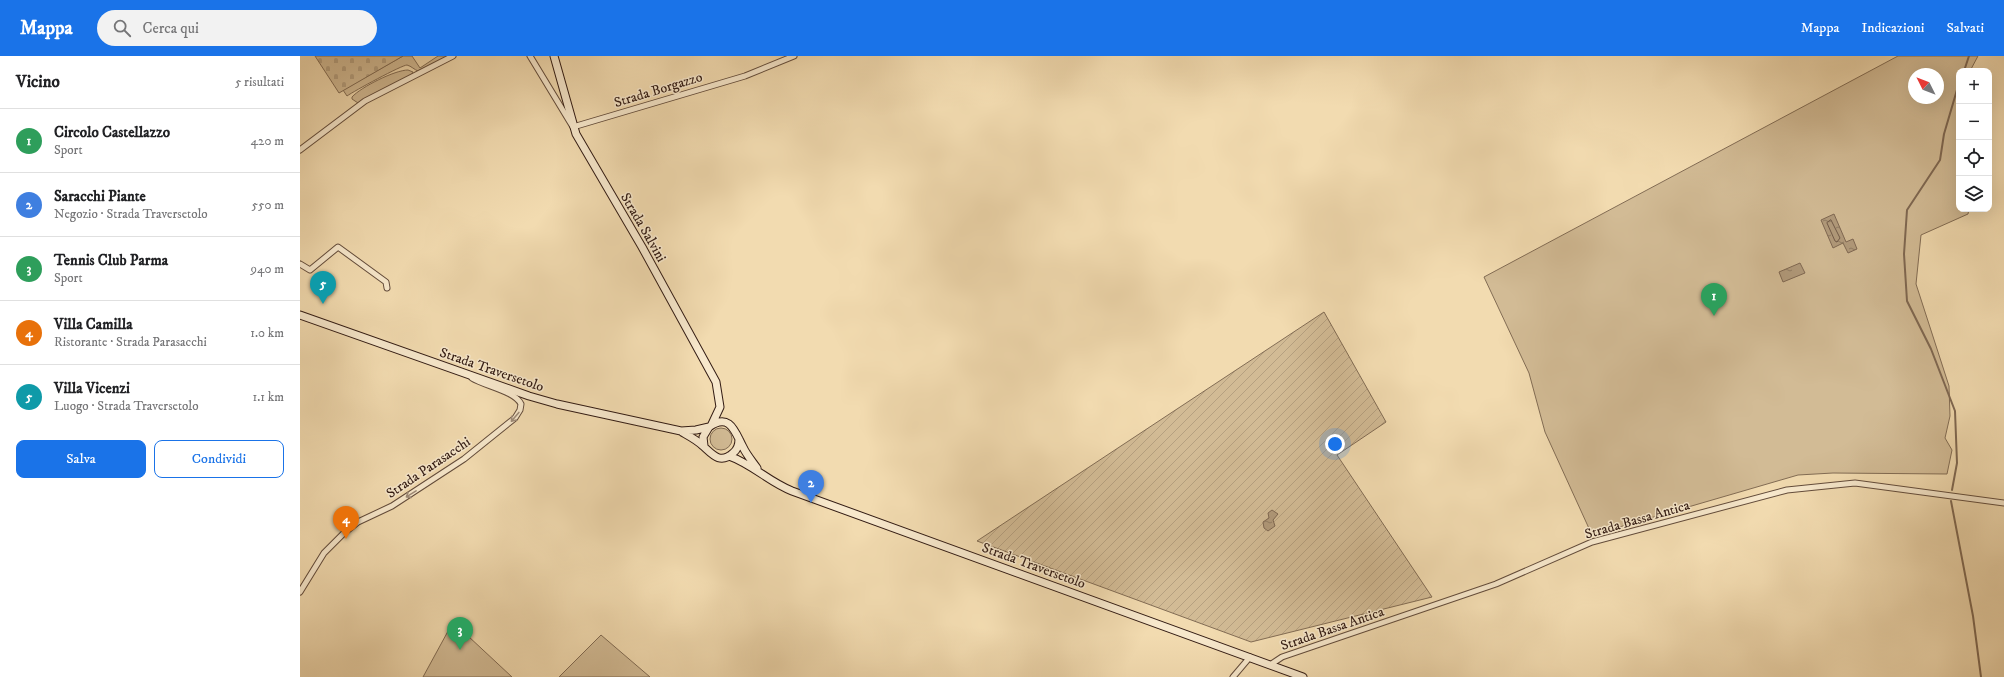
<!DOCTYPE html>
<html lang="it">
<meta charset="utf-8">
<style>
body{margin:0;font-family:"IM FELL DW Pica",serif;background:#f2f2f2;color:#202124}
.controls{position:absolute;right:12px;top:12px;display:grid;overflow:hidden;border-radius:8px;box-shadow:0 4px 16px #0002}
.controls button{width:36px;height:36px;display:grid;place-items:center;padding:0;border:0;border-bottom:1px solid #e0e0e0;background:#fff;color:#202124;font:20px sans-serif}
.compass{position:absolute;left:1608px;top:12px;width:36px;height:36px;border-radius:50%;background:#fff;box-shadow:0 4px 16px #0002;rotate:312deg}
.you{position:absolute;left:1035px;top:388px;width:14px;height:14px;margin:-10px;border:3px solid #fff;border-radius:50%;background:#1a73e8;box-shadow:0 0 0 6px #1a73e833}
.badge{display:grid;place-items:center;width:26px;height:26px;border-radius:50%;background:#1a73e8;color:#fff;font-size:13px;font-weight:700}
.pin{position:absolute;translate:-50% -33px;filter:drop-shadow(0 1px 2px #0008)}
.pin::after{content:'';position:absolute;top:21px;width:14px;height:12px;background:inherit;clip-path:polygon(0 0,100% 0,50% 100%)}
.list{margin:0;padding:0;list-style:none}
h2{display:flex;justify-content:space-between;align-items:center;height:52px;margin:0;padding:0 16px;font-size:17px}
h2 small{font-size:13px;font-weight:400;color:#757577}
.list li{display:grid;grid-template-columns:26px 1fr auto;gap:12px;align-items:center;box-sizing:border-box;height:64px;padding:0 16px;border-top:1px solid #e0e0e0}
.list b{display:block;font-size:15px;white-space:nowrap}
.list p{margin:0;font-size:13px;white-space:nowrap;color:#757577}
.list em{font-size:13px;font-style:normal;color:#757577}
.actions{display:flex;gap:8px;padding:12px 16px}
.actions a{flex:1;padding:9px 0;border:1px solid #1a73e8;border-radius:8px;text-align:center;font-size:14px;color:#1a73e8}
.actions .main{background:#1a73e8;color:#fff}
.icon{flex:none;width:22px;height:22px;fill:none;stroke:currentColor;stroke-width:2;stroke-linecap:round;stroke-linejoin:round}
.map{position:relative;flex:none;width:1704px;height:621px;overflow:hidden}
header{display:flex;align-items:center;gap:24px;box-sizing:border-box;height:56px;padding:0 20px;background:#1a73e8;color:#fff}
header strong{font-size:19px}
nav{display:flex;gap:22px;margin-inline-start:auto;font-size:14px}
.search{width:280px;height:36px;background:#f2f2f2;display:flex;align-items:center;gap:10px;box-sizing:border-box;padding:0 14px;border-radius:22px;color:#757577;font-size:15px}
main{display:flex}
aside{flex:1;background:#fff}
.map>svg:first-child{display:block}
</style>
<header>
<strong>Mappa</strong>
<div class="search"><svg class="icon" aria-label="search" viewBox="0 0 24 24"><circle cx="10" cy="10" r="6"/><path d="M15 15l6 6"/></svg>Cerca qui</div>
<nav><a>Mappa</a><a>Indicazioni</a><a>Salvati</a></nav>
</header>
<main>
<aside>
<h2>Vicino<small>5 risultati</small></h2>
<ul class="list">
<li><span class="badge" style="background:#2e9e5b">1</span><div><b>Circolo Castellazzo</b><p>Sport</p></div><em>420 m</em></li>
<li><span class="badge" style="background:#3f7fe0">2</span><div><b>Saracchi Piante</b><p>Negozio · Strada Traversetolo</p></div><em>550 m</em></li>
<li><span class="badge" style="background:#2e9e5b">3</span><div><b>Tennis Club Parma</b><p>Sport</p></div><em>940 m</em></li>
<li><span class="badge" style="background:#e8710a">4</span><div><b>Villa Camilla</b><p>Ristorante · Strada Parasacchi</p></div><em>1.0 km</em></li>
<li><span class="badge" style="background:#0f9aa8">5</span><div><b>Villa Vicenzi</b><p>Luogo · Strada Traversetolo</p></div><em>1.1 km</em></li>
</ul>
<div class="actions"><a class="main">Salva</a><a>Condividi</a></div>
</aside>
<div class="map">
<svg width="1704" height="621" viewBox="0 0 1704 621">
<defs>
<pattern id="cemetery-stones" width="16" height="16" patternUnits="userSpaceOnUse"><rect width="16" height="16" fill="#d2bb95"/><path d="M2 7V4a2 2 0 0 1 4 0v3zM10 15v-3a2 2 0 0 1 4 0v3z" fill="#b5a080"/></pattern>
<pattern id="garden-furrows" width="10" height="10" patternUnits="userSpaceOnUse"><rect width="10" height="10" fill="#d2bb95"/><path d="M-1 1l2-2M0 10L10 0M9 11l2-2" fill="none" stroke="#b5a080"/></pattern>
<pattern id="water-ripples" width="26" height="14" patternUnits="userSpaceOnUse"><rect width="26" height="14" fill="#b19a7b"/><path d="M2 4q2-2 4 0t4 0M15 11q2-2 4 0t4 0" fill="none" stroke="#917d64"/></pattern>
</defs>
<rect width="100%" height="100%" fill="#f2dbb0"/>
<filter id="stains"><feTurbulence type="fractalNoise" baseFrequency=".005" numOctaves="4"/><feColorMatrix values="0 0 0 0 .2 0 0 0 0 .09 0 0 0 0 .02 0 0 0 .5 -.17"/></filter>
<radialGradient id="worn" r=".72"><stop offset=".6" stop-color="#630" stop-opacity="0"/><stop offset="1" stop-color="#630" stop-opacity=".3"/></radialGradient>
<path fill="#d2bb95" stroke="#826c54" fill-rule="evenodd" d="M103 0H112L120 12 138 0H150L118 15C115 14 111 10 107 9 102 9 54 35 47 40L43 34Z
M1598 0H1678L1670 15H1659V153H1669L1668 158 1621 179 1616 228 1649 330 1650 360 1645 382 1652 394 1647 418 1533 417 1498 419 1292 479 1245 376 1229 317 1184 221ZM1614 18H1638V42H1614Z
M108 14 113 16 110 21 58 47 52 43V41C61 31 95 14 108 14Z
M410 383a11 11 0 1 1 22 0a11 11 0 1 1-22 0Z
M153 566 212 621H123Z
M301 579 350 621H259Z"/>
<path fill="url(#cemetery-stones)" stroke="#826c54" d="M15 0H103L39 37Z"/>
<path fill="url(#garden-furrows)" stroke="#826c54" d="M1024 256 1086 366 1037 399 1132 541 951 586 677 485Z"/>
<path fill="url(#water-ripples)" stroke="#7f6852" d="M1534 158 1546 186 1553 183 1557 193 1548 197 1543 187 1533 192 1521 164Z
M1500 207 1505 217 1483 226 1479 216Z
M972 454 978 458 973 464 975 470 968 475 964 472 963 466 969 462 968 457Z"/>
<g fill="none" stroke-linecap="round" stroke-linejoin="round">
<path stroke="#725b48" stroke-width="1" d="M1531 164 1540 182 1537 186 1535 185 1527 167Z"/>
<path stroke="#7f6852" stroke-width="2" d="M1664 15 1669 0
M1652 434 1657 407 1655 355 1631 293 1607 245 1604 198 1607 154 1640 104 1644 78 1659 27
M1651 445 1673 560 1681 621"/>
<defs>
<path id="street" d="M230 0 273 71 445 20 494 0
M0 94 65 45 153 0
M0 208 10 214 38 191 86 226 87 232
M0 536 24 497 44 477 58 466 92 450 164 403 215 362 220 354 221 348C215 335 185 330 172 322
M970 609 982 601 1196 528 1292 486 1487 434 1555 427 1704 447
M933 621 950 601"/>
<path id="secondary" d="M254 0 276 78 342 191 416 326 420 351 412 368
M0 259 229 340 257 348 381 375 396 374 409 371
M382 376C389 380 397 384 403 390 412 398 420 409 433 397 437 394 439 388 439 383
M404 390 403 381 409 371C430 356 435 376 443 391 446 398 452 405 457 412
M429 400C452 408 469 426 492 435L1003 621"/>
</defs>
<use href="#street" stroke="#634c3b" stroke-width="7"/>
<use href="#secondary" stroke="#331c14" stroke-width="9"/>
<use href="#street" stroke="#f7e8cc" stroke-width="5"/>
<use href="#secondary" stroke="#f7e8cc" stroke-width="7"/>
</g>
<defs><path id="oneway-shaft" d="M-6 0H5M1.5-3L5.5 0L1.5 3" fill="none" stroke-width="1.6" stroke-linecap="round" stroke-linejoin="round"/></defs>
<g stroke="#9f8c79">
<use href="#oneway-shaft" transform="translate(215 361) rotate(130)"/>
<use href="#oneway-shaft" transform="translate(111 438) rotate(148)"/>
</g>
<g text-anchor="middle" stroke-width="3" stroke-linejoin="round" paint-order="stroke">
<g font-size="14" fill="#331c14" stroke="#f7e8cc">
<text transform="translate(358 33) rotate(-17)" y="5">Strada Borgazzo</text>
<text transform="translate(344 171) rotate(60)" y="5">Strada Salvini</text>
<text transform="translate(192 313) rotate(19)" y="5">Strada Traversetolo</text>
<text transform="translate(128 411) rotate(-34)" y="5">Strada Parasacchi</text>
<text transform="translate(1337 463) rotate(-16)" y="5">Strada Bassa Antica</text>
<text transform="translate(734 509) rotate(20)" y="5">Strada Traversetolo</text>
<text transform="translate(1032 572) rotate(-19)" y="5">Strada Bassa Antica</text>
</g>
</g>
<rect width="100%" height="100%" filter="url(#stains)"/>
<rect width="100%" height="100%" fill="url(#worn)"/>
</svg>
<div class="controls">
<button>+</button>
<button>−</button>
<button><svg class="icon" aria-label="locate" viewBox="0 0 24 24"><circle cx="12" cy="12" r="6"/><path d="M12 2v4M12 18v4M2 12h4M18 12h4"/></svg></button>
<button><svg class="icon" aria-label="layers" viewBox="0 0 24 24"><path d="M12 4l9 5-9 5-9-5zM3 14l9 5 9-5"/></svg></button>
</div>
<svg class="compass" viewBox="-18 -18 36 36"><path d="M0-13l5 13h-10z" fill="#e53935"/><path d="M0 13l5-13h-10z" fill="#757577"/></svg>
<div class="you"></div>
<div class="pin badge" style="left:1414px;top:260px;background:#2e9e5b">1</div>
<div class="pin badge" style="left:511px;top:447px;background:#3f7fe0">2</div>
<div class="pin badge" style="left:160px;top:594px;background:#2e9e5b">3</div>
<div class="pin badge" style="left:46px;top:483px;background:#e8710a">4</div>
<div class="pin badge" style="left:23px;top:248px;background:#0f9aa8">5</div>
</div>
</main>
